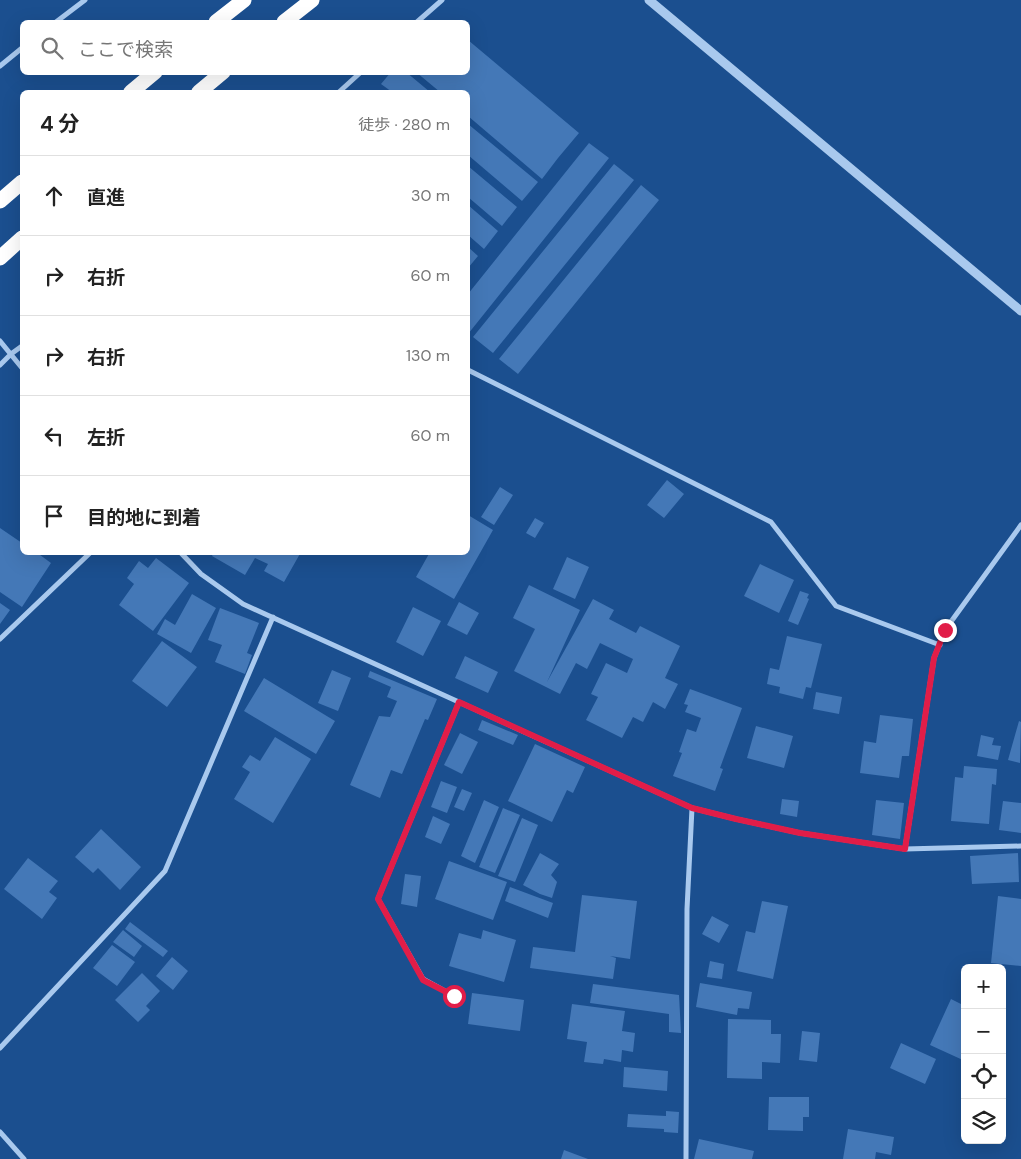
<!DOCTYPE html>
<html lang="ja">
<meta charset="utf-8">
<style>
body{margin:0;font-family:"DM Sans","Noto Sans JP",sans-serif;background:#f2f2f2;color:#222}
.controls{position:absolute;right:15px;bottom:15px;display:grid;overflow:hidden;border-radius:8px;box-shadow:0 5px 20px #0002}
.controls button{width:45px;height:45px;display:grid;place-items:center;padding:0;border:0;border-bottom:1px solid #e0e0e0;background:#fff;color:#222;font:25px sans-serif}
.stop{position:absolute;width:15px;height:15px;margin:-11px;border:4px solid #e11d48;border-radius:50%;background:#fff}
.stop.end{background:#e11d48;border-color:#fff;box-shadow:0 1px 5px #0008}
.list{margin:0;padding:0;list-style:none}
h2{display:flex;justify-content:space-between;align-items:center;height:65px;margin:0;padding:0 20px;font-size:21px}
h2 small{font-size:16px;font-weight:400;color:#767676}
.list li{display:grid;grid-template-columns:32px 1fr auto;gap:15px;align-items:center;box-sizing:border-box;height:80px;padding:0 20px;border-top:1px solid #e0e0e0}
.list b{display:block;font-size:19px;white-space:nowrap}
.list em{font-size:16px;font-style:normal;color:#767676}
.icon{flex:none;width:28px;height:28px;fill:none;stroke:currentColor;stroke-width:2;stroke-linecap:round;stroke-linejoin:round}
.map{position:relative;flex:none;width:1021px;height:1159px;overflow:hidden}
.search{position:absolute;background:#fff;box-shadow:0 5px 20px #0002;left:20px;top:20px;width:450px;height:55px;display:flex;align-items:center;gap:12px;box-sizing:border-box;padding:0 18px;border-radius:8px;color:#767676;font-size:19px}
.panel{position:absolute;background:#fff;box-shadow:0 5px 20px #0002;left:20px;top:90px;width:450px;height:465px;border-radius:8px}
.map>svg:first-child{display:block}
</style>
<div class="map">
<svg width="1021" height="1159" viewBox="0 0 1021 1159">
<rect width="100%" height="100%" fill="#1b4f8f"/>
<path fill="#4478b7" d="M468 40 579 133 558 158 542 179 468 116V92H440L416 72H468Z
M391 72H406L430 92H392L381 84Z
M468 124 538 182 522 201 468 155Z
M589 143 609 158 468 334V294Z
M614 164 634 180 493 353 473 337Z
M468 166 517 207 502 226 468 197Z
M641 185 659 200 518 374 499 359Z
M468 205 498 231 484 249 468 235Z
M468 247 478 256 468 268Z
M667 480 684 494 664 518 647 505Z
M500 487 513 495 494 525 481 517Z
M468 515 493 530 454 599 416 577 430 552H468Z
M535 518 544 523 535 538 526 533Z
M0 528 22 543V552H36L51 563 22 607 0 592Z
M214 552H301L284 582 264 571 268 564 255 558 245 575 212 556Z
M567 557 589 567 575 599 553 589Z
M156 558 189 583 153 631 119 605 134 584 127 578 139 561 148 568Z
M760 564 794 580 779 613 744 596Z
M529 585 580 610 547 682 593 599 614 610 609 619 636 633 640 626 680 646 665 678 678 684 665 709 653 702 643 722 633 717 622 738 586 720 598 697 591 694 606 663 627 673 633 659 600 643 587 669 576 663 560 694 514 671 535 629 513 618Z
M800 591 809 594 807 598 809 599 798 625 788 621Z
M192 594 216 608 191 653 157 634 165 619 175 625Z
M459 602 479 613 467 635 447 625Z
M0 603 10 610 0 624Z
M413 607 441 621 423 656 396 642Z
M220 608 259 623 247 653 252 655 245 674 215 662 222 645 208 640Z
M787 636 822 644 811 688 806 687 803 699 779 693 780 687 767 684 770 668 779 670Z
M162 641 197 667 167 707 132 681Z
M465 656 498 672 488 693 455 678Z
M332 670 351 678 338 711 318 703Z
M370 671 437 699 428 720 425 719 402 774 391 770 380 798 350 785 379 716 390 717 397 701 387 697 391 687 368 677Z
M264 678 335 721 316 754 244 711Z
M690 689 742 708 720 768 723 769 715 791 673 776 682 753 679 752 687 729 696 732 701 718 685 712 688 705 684 704Z
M816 692 842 697 839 714 813 709Z
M880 715 913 719 909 756H902L899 778 860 773 864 741 876 743Z
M482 720 518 735 513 745 478 730Z
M1019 721 1021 722 1020 763 1008 760Z
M756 726 793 736 784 768 747 758Z
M460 733 478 742 462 774 444 765Z
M981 735 994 738 992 745 1001 746 998 760 977 756Z
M275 737 311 759 273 823 234 799 250 772 242 767 250 755 260 761Z
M535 744 585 767 573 793 567 790 552 822 508 801Z
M964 766 997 769 996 785 992 784 989 824 951 821 955 777 963 778Z
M441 781 457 787 447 813 431 807Z
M462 789 472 793 464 811 454 807Z
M782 799 799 801 797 817 780 814Z
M484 800 499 807 475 863 461 856Z
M876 800 904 803 900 839 872 835Z
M1003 801 1021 803V833L999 830Z
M503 808 520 815 495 873 479 867Z
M433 816 450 824 441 844 425 837Z
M522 818 538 825 515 882 498 876Z
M101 829 141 867 120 890 98 868 93 873 75 857Z
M540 853 559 864 551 875 557 882 552 898 540 894 523 885Z
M1018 853 1019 882 972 884 970 856Z
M28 858 58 881 49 892 57 898 42 919 4 889Z
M449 861 507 882 493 920 435 899Z
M405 874 421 876 417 907 401 904Z
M510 887 553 903 548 918 505 901Z
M582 895 637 901 630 959 610 956 616 958 613 979 530 968 533 947 575 952Z
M998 896 1021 899V966L991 963Z
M762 901 788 906 773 979 737 971 746 931 755 933Z
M712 916 729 925 719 943 702 934Z
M130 922 168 951 163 957 125 929Z
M123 930 142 946 134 957 113 942Z
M483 930 516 940 504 982 449 966 459 933 481 939Z
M112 945 135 962 117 986 93 968Z
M172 957 188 971 173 990 156 976Z
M710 961 724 964 722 979 707 977Z
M142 973 160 991 146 1006 150 1010 138 1022 115 1000Z
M700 983 752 992 749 1009 738 1008 737 1015 696 1007Z
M593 984 679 995 681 1033 669 1032V1014L590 1003Z
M472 993 524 1000 520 1031 468 1024Z
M951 999 965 1006V1061L930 1045Z
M572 1004 625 1011 622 1031 635 1033 633 1052 622 1050 621 1062 604 1059 603 1064 584 1062 587 1042 567 1039Z
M728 1019 771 1020V1034H781L780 1063 762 1062V1079L727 1078Z
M802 1031 820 1033 817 1062 799 1060Z
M901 1043 936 1059 925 1084 890 1068Z
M624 1067 668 1071 667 1091 623 1087Z
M769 1097H809V1117H803V1131L768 1130Z
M666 1111 679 1112 678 1133 664 1132V1129L627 1127 628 1114 666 1116Z
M848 1129 894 1137 891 1155 876 1152 875 1159H843Z
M699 1139 754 1151 752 1159H694Z
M564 1150 588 1159H561Z"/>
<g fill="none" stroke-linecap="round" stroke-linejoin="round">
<path stroke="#a9c9ee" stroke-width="5" d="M56 22 85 0
M417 22 442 0
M0 66 22 48
M339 92 361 72
M0 341 22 368
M0 365 11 354 22 346
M468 370 771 522 836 606 940 645
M180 552 201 574 243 604 692 808 736 819 800 833 905 849 1021 846
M0 639 91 552
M905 849 934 658 945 630 1021 525
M454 996 423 979 378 899 459 702
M0 1048 165 871 273 617
M0 1132 24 1159
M686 1159 687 909 692 808"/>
<path stroke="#a9c9ee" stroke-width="9" d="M649 0 1021 311"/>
<path stroke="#fff" stroke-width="15" d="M216 22 244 0
M284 22 312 0
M131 92 155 72
M199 92 223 72
M0 201 22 182
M0 258 22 238"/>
</g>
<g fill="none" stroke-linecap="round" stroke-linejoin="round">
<path stroke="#e11d48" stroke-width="6" d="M454 996 423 980 378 899 459 702 692 808 736 819 800 833 905 849 934 658 945 630"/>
</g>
</svg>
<div class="controls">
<button>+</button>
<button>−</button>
<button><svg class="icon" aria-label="locate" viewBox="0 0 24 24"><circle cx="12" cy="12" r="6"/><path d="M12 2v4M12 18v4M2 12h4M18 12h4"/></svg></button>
<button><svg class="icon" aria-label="layers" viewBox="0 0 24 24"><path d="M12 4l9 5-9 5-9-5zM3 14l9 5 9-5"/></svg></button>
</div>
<div class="stop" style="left:454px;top:996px"></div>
<div class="stop end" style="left:945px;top:630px"></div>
<div class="search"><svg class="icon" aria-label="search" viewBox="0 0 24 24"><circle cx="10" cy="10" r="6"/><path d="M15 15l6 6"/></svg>ここで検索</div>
<section class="panel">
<h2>4 分<small>徒歩 · 280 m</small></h2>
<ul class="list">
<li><svg class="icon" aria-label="ahead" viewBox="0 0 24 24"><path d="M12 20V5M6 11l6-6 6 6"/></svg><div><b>直進</b></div><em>30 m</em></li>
<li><svg class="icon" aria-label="right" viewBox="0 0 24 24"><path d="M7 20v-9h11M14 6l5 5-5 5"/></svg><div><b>右折</b></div><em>60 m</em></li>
<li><svg class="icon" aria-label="right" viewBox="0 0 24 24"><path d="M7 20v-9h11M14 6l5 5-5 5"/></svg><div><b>右折</b></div><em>130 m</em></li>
<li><svg class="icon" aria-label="left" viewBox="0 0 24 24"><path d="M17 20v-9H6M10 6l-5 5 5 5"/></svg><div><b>左折</b></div><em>60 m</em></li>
<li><svg class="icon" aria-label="arrive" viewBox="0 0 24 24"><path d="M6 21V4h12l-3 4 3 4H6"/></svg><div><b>目的地に到着</b></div></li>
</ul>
</section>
</div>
